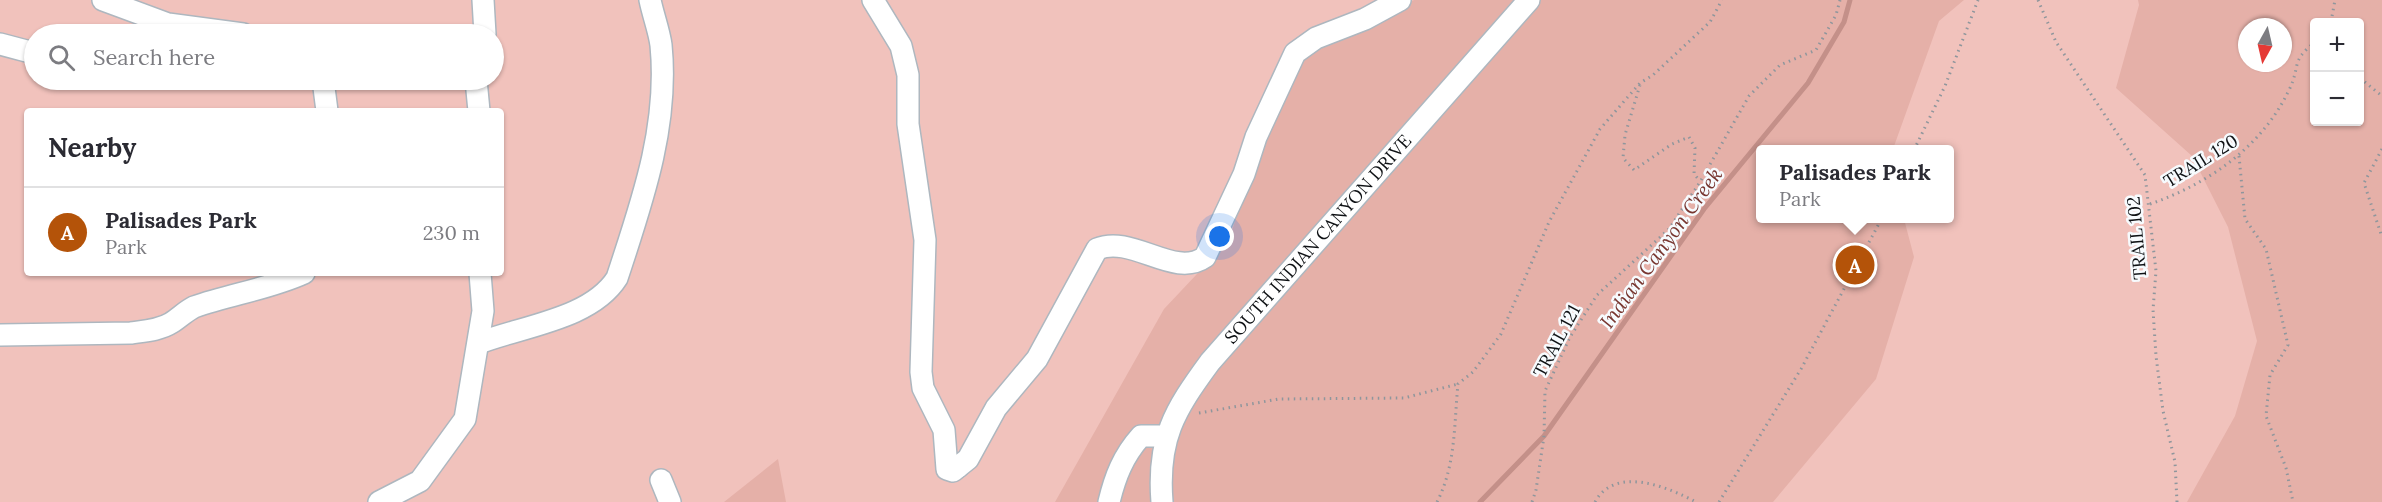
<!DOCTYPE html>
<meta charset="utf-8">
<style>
body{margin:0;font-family:Lora,serif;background:#f7f7f7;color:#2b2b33}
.controls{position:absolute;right:18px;top:18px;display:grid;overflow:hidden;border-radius:6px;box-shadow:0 2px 4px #0004}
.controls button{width:54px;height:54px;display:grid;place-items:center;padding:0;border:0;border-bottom:2px solid #e1e1e2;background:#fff;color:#2b2b33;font:30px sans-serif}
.compass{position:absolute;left:2238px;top:18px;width:54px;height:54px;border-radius:50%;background:#fff;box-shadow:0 2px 4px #0004;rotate:188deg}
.you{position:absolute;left:1220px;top:237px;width:21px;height:21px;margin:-15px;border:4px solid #fff;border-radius:50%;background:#1a73e8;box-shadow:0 0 0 9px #1a73e833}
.badge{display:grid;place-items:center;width:39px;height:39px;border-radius:50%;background:#b45309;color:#fff;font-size:20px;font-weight:700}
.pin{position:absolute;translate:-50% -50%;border:3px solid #fff;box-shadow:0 2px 6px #0006}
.popup{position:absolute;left:1756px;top:145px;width:198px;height:78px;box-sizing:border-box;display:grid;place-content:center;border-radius:6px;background:#fff;filter:drop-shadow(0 2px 4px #0005);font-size:20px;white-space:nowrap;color:#7c7c81}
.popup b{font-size:22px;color:#2b2b33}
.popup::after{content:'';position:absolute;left:50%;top:100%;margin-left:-12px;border:12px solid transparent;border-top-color:#fff}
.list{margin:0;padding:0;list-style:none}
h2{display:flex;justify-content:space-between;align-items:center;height:78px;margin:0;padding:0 24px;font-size:26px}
h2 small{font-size:20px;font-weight:400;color:#7c7c81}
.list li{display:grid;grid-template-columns:39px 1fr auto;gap:18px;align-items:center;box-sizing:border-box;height:90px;padding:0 24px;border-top:2px solid #e1e1e2}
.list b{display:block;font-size:22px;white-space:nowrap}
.list p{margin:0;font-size:20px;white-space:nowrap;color:#7c7c81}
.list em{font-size:20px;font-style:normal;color:#7c7c81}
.icon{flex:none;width:33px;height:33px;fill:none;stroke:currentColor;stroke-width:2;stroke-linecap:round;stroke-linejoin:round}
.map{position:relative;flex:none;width:2382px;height:502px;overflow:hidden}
.search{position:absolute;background:#fff;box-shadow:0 2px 4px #0004;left:24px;top:24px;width:480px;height:66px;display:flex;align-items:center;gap:15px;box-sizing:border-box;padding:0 21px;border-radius:33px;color:#7c7c81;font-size:22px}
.panel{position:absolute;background:#fff;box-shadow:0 2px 4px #0004;left:24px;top:108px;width:480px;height:168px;border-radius:6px}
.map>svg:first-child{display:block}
</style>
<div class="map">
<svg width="2382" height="502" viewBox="0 0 2382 502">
<rect width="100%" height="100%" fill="#e5eef7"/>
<path fill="#f1c2bc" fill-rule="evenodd" d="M0 0H1509L1147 502H0ZM34 34H494V80H34ZM27 111H501V273H27Z
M1549 0H2382V502H1189ZM2314 22H2360V122H2314ZM2247 27H2283V63H2247ZM1760 150H1950V218H1760Z"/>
<path fill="#e5b0a8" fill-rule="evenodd" d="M1414 0H1964L1939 21 1893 149 1760 150V218L1904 219 1914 257 1876 379 1773 502H1055L1164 309 1229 240 1269 114 1310 51Z
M2138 0H2382V502H2187L2235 416 2257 341 2228 227 2192 156 2116 88 2139 5ZM2360 22V122H2314V22ZM2247 27H2283V63H2247Z
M778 459 786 502H724Z"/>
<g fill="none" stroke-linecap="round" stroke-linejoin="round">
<path stroke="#c49089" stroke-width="5" d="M1480 502 1544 436 1704 209 1808 83 1844 22 1850 0"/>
<defs>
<g id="minor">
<path d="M103 0 168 24 243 34"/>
<path d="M483 0 485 34"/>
<path d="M873 0 901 46 908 75V124L925 240 921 372 923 388 944 430 947 469 953 471 958 467 955 465"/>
<path d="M0 44 34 53"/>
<path d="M323 80 327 111"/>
<path d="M476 80 479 111"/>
<path d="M0 335 131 333C145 331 160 330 171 323 179 318 186 311 194 307 231 294 269 289 304 273"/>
<path d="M479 343C523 326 591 319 617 278 642 202 669 126 661 45 659 30 653 15 650 0"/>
<path d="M958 467 968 459 996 408 1037 359 1097 249C1132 234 1174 279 1205 257L1244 174 1256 137 1295 53 1316 38 1365 19 1400 0"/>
<path d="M661 480 670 502"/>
<path d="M379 502 420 481 465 419 483 311 480 273"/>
<path d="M1109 502C1115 477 1123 456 1141 436H1166"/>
<path id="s1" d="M1162 502C1157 439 1174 411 1210 362L1529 0"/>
</g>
</defs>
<use href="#minor" stroke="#aeb7bf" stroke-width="24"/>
<path stroke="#8f969c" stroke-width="3" stroke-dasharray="1.5 4.5" stroke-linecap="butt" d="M2038 0 2056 42 2145 175 2156 271 2153 310 2156 356 2163 411 2175 462 2177 502
M2331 22 2335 0
M2360 78 2382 96
M1640 85 1625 135 1623 158 1634 170 1672 144 1689 137 1695 148 1694 174 1700 181
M2382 149 2364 183 2382 237
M1914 150 1945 86 1978 0
M2239 156 2245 219 2266 249 2288 345 2270 375 2266 416 2286 468 2293 502
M2150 204C2208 184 2262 147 2289 90 2301 66 2290 62 2314 43
M1199 413 1279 399 1404 398 1458 384
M1437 502C1456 465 1454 424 1458 384L1473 372 1501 334 1549 222 1600 129 1640 83 1653 75 1710 22 1722 0
M1532 502 1536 490 1544 436 1545 391 1570 337 1597 295 1669 229 1700 182 1749 96 1780 65 1816 50 1836 15 1840 0
M1595 502C1615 465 1668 487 1696 502
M1719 502 1801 369 1882 218"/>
<use href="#minor" stroke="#fff" stroke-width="21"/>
</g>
<g text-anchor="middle" stroke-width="5" stroke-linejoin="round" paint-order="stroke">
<g font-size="18" fill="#0e1114" stroke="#f7fbfe">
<text transform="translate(2201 161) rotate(-32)" y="6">TRAIL 120</text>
<text transform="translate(2137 238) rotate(-95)" y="6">TRAIL 102</text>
<text dy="6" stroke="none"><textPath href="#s1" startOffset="316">SOUTH INDIAN CANYON DRIVE</textPath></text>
<text transform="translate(1557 341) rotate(-62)" y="6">TRAIL 121</text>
</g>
<g font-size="20" font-style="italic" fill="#783630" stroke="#f7fbfe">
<text transform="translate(1661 248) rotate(-54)" y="7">Indian Canyon Creek</text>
</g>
</g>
</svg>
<div class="controls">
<button>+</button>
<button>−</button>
</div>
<svg class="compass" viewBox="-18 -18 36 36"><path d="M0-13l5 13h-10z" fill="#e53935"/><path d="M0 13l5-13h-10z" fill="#7c7c81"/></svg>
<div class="you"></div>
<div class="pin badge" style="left:1855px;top:265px">A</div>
<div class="popup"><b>Palisades Park</b>Park</div>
<div class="search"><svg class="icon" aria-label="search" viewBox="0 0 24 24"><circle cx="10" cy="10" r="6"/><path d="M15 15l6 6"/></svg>Search here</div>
<section class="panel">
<h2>Nearby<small></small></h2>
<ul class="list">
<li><span class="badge">A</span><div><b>Palisades Park</b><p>Park</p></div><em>230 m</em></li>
</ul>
</section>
</div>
